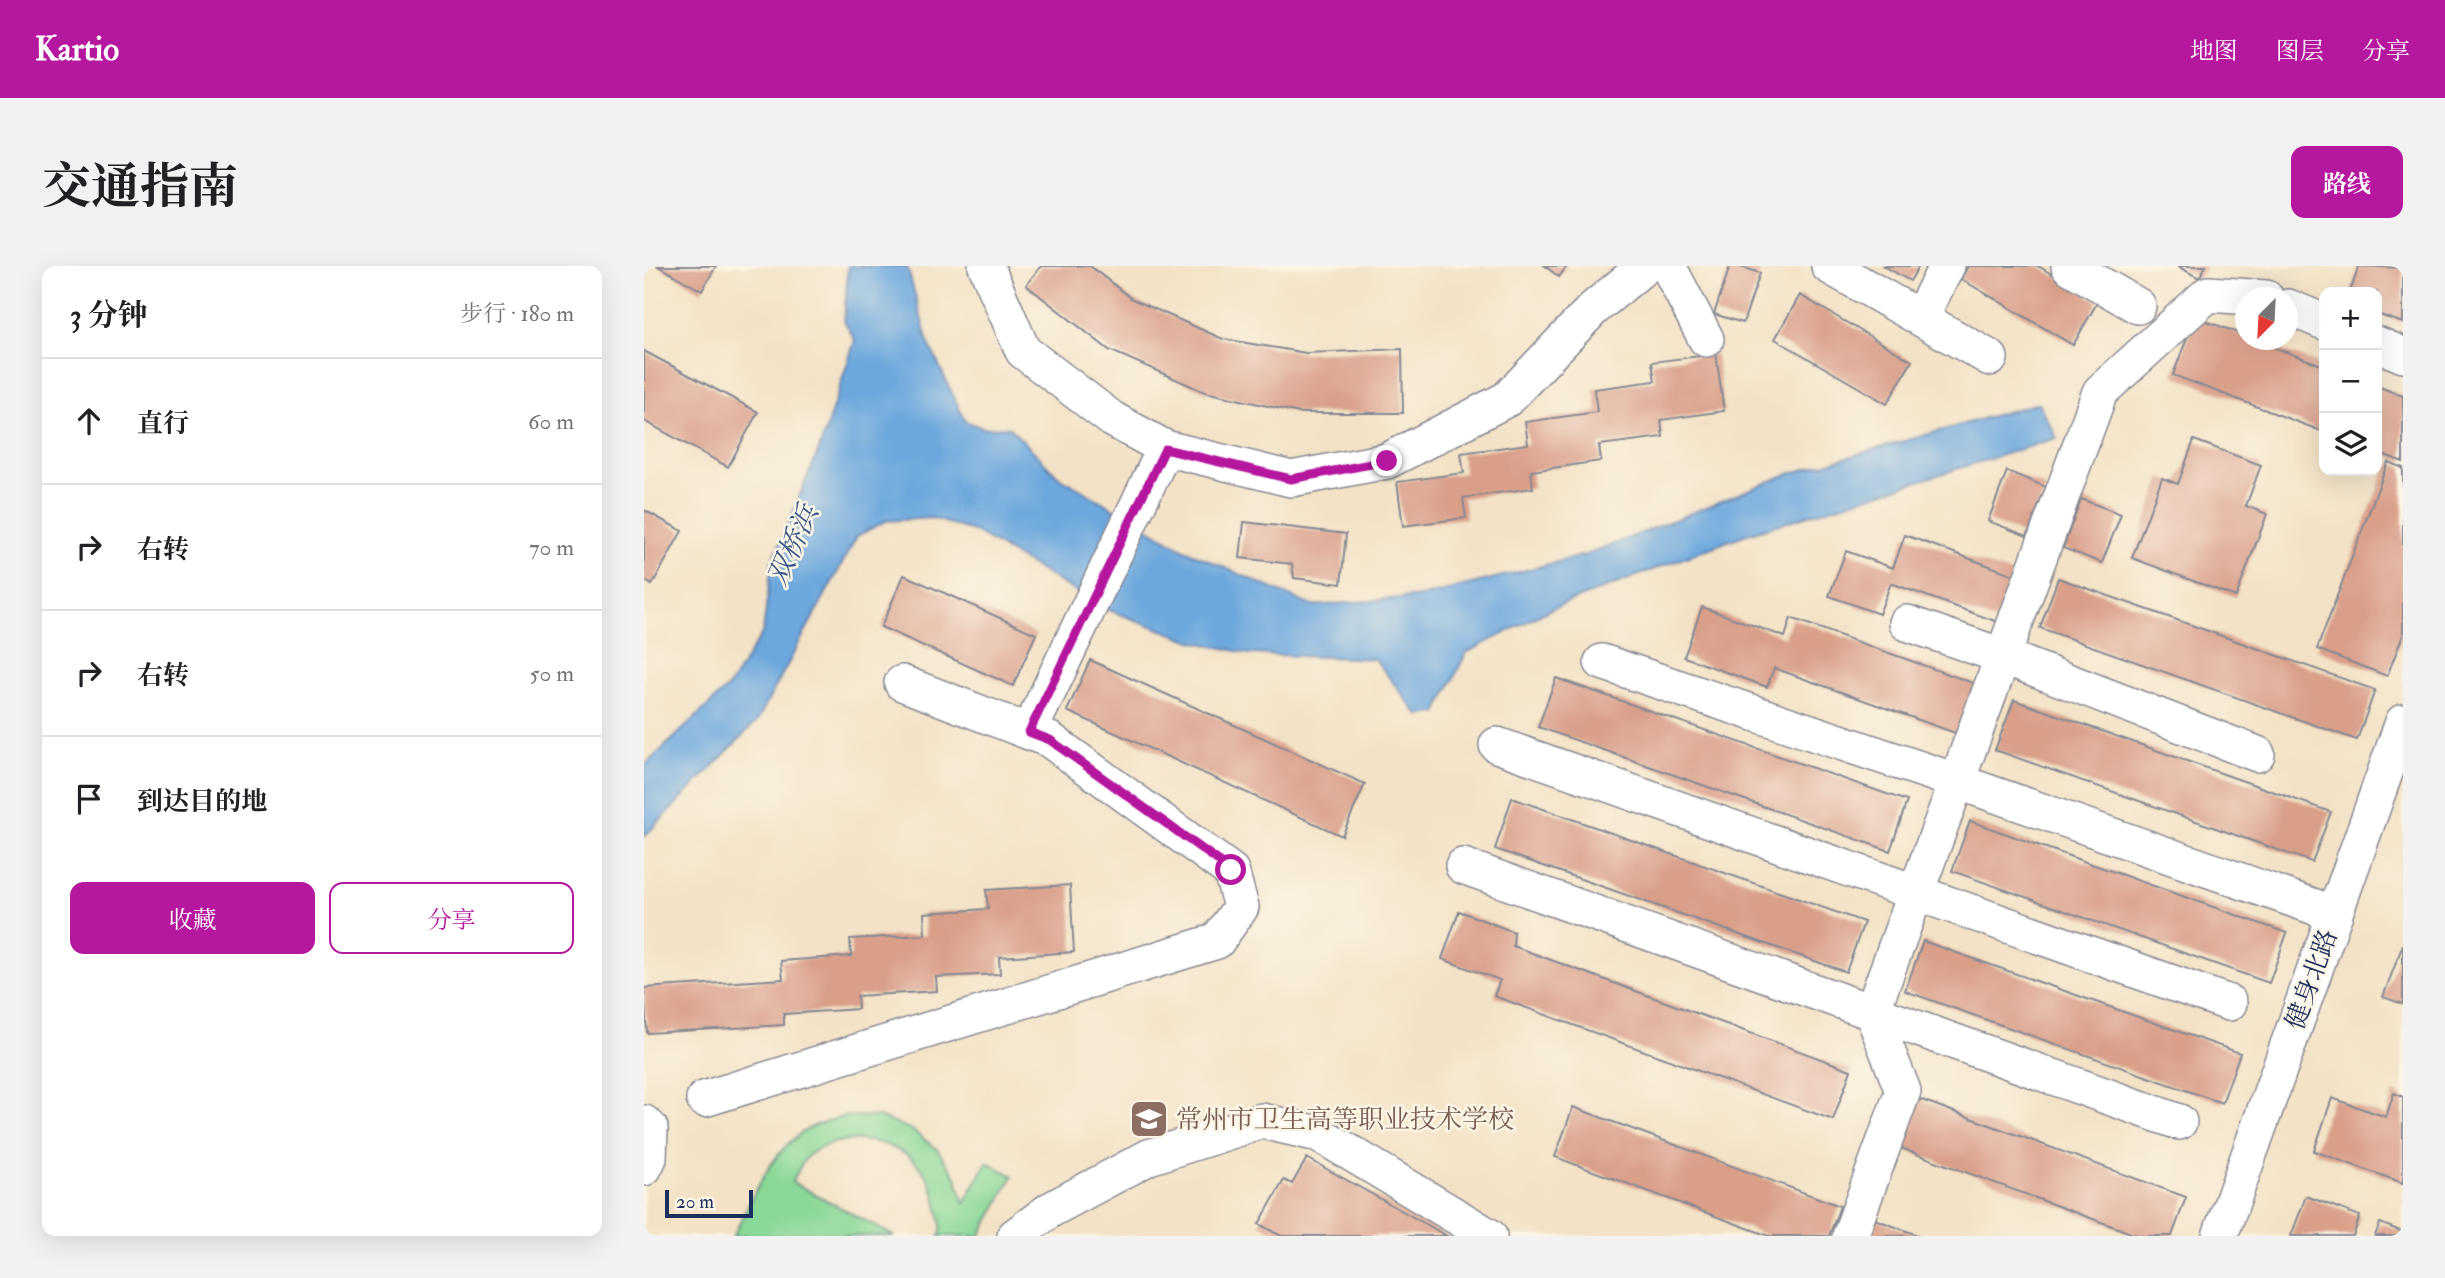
<!DOCTYPE html>
<html lang="zh">
<meta charset="utf-8">
<style>
body{margin:0;font-family:"IM FELL Double Pica","Noto Serif SC",serif;background:#f2f2f2;color:#202124}
.controls{position:absolute;right:21px;top:21px;display:grid;overflow:hidden;border-radius:14px;box-shadow:0 7px 28px #0002}
.controls button{width:63px;height:63px;display:grid;place-items:center;padding:0;border:0;border-bottom:2px solid #e0e0e0;background:#fff;color:#202124;font:35px sans-serif}
.compass{position:absolute;left:1591px;top:21px;width:63px;height:63px;border-radius:50%;background:#fff;box-shadow:0 7px 28px #0002;rotate:204deg}
.scale{position:absolute;left:21px;bottom:18px;width:88px;box-sizing:border-box;padding-left:7px;border:4px solid #1b2f5e;border-top:0;font-size:19px;line-height:24px;white-space:nowrap;color:#1b2f5e;-webkit-text-stroke:5px #fcf5e5;paint-order:stroke}
.stop{position:absolute;width:21px;height:21px;margin:-16px;border:5px solid #b5179e;border-radius:50%;background:#fff}
.stop.end{background:#b5179e;border-color:#fff;box-shadow:0 2px 7px #0008}
.list{margin:0;padding:0;list-style:none}
h2{display:flex;justify-content:space-between;align-items:center;height:91px;margin:0;padding:0 28px;font-size:30px}
h2 small{font-size:23px;font-weight:400;color:#757577}
.list li{display:grid;grid-template-columns:46px 1fr auto;gap:21px;align-items:center;box-sizing:border-box;height:126px;padding:0 28px;border-top:2px solid #e0e0e0}
.list b{display:block;font-size:26px;white-space:nowrap}
.list em{font-size:23px;font-style:normal;color:#757577}
.actions{display:flex;gap:14px;padding:21px 28px}
.actions a{flex:1;padding:16px 0;border:2px solid #b5179e;border-radius:14px;text-align:center;font-size:24px;color:#b5179e}
.actions .main{background:#b5179e;color:#fff}
.icon{flex:none;width:38px;height:38px;fill:none;stroke:currentColor;stroke-width:2;stroke-linecap:round;stroke-linejoin:round}
.map{position:relative;flex:none;width:1759px;height:970px;overflow:hidden;border-radius:14px}
header{display:flex;align-items:center;gap:42px;box-sizing:border-box;height:98px;padding:0 35px;background:#b5179e;color:#fff}
header strong{font-size:33px}
nav{display:flex;gap:38px;margin-inline-start:auto;font-size:24px}
.intro{display:flex;align-items:center;justify-content:space-between;box-sizing:border-box;height:168px;padding:0 42px}
h1{margin:0;font-size:49px}
.button{padding:18px 32px;border-radius:14px;background:#b5179e;color:#fff;font-size:24px;font-weight:700}
main{display:flex;gap:42px;padding:0 42px}
aside{flex:1;background:#fff;border-radius:14px;box-shadow:0 7px 28px #0002}
.map>svg:first-child{display:block}
</style>
<header>
<strong>Kartio</strong>
<nav><a>地图</a><a>图层</a><a>分享</a></nav>
</header>
<div class="intro"><h1>交通指南</h1><a class="button">路线</a></div>
<main>
<aside>
<h2>3 分钟<small>步行 · 180 m</small></h2>
<ul class="list">
<li><svg class="icon" aria-label="ahead" viewBox="0 0 24 24"><path d="M12 20V5M6 11l6-6 6 6"/></svg><div><b>直行</b></div><em>60 m</em></li>
<li><svg class="icon" aria-label="right" viewBox="0 0 24 24"><path d="M7 20v-9h11M14 6l5 5-5 5"/></svg><div><b>右转</b></div><em>70 m</em></li>
<li><svg class="icon" aria-label="right" viewBox="0 0 24 24"><path d="M7 20v-9h11M14 6l5 5-5 5"/></svg><div><b>右转</b></div><em>50 m</em></li>
<li><svg class="icon" aria-label="arrive" viewBox="0 0 24 24"><path d="M6 21V4h12l-3 4 3 4H6"/></svg><div><b>到达目的地</b></div></li>
</ul>
<div class="actions"><a class="main">收藏</a><a>分享</a></div>
</aside>
<div class="map">
<svg width="1759" height="970" viewBox="0 0 1759 970">
<rect width="100%" height="100%" fill="#fcf5e5"/>
<filter id="ink" filterUnits="userSpaceOnUse"><feTurbulence type="fractalNoise" baseFrequency=".0143" numOctaves="2"/><feDisplacementMap in="SourceGraphic" scale="14" xChannelSelector="R" yChannelSelector="G"/><feConvolveMatrix kernelMatrix="1 2 1 2 8 2 1 2 1" color-interpolation-filters="sRGB"/></filter>
<filter id="wash" filterUnits="userSpaceOnUse"><feTurbulence type="fractalNoise" baseFrequency=".00686" numOctaves="4" result="noise"/><feDisplacementMap in="SourceGraphic" scale="28" xChannelSelector="R" yChannelSelector="G"/><feGaussianBlur stdDeviation="1.57" result="paint"/><feColorMatrix in="noise" values="0 0 0 0 0 0 0 0 0 0 0 0 0 0 0 0 0 1.4 0 .05"/><feComposite in="paint" operator="in"/></filter>
<g filter="url(#wash)">
<rect width="100%" height="100%" fill="#f3e2c5"/>
<path fill="#8ad897" stroke="#52847a" stroke-width="2" d="M202 850 235 851 266 863 293 883 312 911 320 937 343 896 369 910 336 970H296C299 961 296 953 294 943 292 932 288 918 281 908 258 872 198 863 165 889 158 894 153 908 148 916L250 970H89C110 930 129 875 175 858 183 854 193 853 202 850Z"/>
<path fill="#6ca7dd" stroke="#446b9e" stroke-width="2" d="M204 0H263L284 76 321 155 339 162 365 161 415 211 543 285 668 340 780 330 945 288 1144 208 1394 137 1413 172 1100 269 909 342 822 387 793 447 774 449 731 393 606 388 548 375 462 343 329 265 287 252 241 255 213 270 113 455 0 571V500L85 420 119 366 128 296 176 181 211 74 200 55Z"/>
<g id="blocks">
<path fill="#d99f89" d="M14 0H72L58 25Z
M397 0H446L488 33 579 73 662 87 758 83 759 147H655L561 126 465 84 382 19Z
M901 0H923L915 11Z
M1086 0H1094L1116 7 1099 57 1070 48Z
M1240 0H1275L1266 15Z
M1324 0H1394L1454 35 1429 79 1317 13Z
M1533 0H1562L1555 12Z
M1715 0 1759 2V57L1733 48V26H1706Z
M1156 29 1268 95 1243 138 1131 73Z
M1551 51 1602 70V74H1610L1680 100V166L1529 109Z
M0 85 114 146 84 201 0 155Z
M1072 88 1080 145 1017 154 1019 171 955 179 957 195 887 205 889 222 819 232 822 252 759 260 753 216 820 207 817 187 884 178 881 156 953 146 950 123 1011 115 1008 96Z
M1733 120 1759 130V196L1733 186Z
M1550 174 1617 199 1602 240 1623 248 1592 331 1488 292 1518 212 1534 218Z
M1744 196 1759 202V369L1743 410 1673 383Z
M1363 205 1402 221 1383 270 1344 255Z
M1437 233 1477 248 1458 297 1419 282Z
M0 244 38 265 8 319 0 314Z
M600 256 702 268 697 318 650 312 648 298 596 292Z
M1261 269 1376 311 1359 358 1247 317 1235 348 1185 330 1202 285 1249 302Z
M260 309 392 368 369 420 237 361Z
M1414 312 1731 424 1713 474 1396 362Z
M1058 341 1141 371 1147 352 1332 418 1314 468 1130 402 1123 421 1040 391Z
M446 394 721 518 698 570 423 445Z
M912 412 1263 535 1246 585 894 461Z
M1370 434 1687 546 1668 596 1351 484Z
M868 532 1220 656 1202 706 851 583Z
M1326 555 1643 667 1625 717 1308 605Z
M426 619 430 686 355 691 356 708 292 711 293 725 213 730 214 743 140 748V759L3 767 0 722 139 713 137 695 207 690 206 673 281 669 280 647 344 643 342 624Z
M815 645 870 666 869 680 1207 804 1189 854 850 730 856 714 798 693Z
M1279 675 1596 787 1578 837 1261 725Z
M1759 678V738L1739 731Z
M1750 827 1759 831V917L1670 885 1688 832 1742 851Z
M1275 833 1542 931 1528 970H1495L1256 882Z
M929 841 1196 940 1185 970H1125L911 891Z
M663 892 803 970H637L615 958 640 914 648 918Z
M1662 930 1716 950 1709 970H1647Z
M1228 952 1276 970H1222Z
M1736 957 1759 966V970H1731Z"/>
</g>
</g>
<g filter="url(#ink)">
<use href="#blocks" fill-opacity="0" stroke="#878892" stroke-width="2"/>
<g fill="none" stroke-linecap="round" stroke-linejoin="round">
<defs>
<path id="minor" d="M342 0 379 85 468 153 521 182 647 213 743 195 863 133 949 43 1001 0
M1024 0 1062 73
M1185 0 1346 92
M1425 0 1494 40
M1644 41 1680 56
M1276 52 1303 0
M1733 78 1759 89
M1263 357 1358 390 1613 488
M958 396 1312 515 1691 648
M385 466 521 182
M853 479 1585 737
M819 600 1535 856
M60 833 573 675 597 641 587 605 406 474 258 417
M0 857 6 862 5 892 0 902
M371 970 406 944 505 891 618 855 675 868 845 970
M1206 970 1259 825 1228 746 1456 126 1564 28 1622 32
M1576 970 1759 456"/>
</defs>
<use href="#minor" stroke="#878892" stroke-width="38"/>
<use href="#minor" stroke="#fff" stroke-width="35"/>
</g>
</g>
<g fill="none" stroke-linecap="round" stroke-linejoin="round" filter="url(#ink)">
<path stroke="#b5179e" stroke-width="9" d="M587 604 406 474 385 466 521 183 647 213 743 195"/>
</g>
<defs>
<symbol id="school-square" viewBox="-11 -11 22 22"><rect x="-9" y="-9" width="18" height="18" rx="4" fill="#8d6e63" stroke="#fcf5e5"/><path d="M0-5L7-2L0 1L-7-2ZM-4 1L0 2.5L4 1V4Q0 6-4 4Z" fill="#fff"/></symbol>
</defs>
<g fill-rule="evenodd">
<use href="#school-square" x="483" y="831" width="44" height="44"/>
</g>
<g text-anchor="middle" stroke-width="5" stroke-linejoin="round" paint-order="stroke">
<g font-size="26" fill="#1b2f5e" stroke="#fcf5e5">
<text transform="translate(1667 713) rotate(-70)" y="9">健身北路</text>
</g>
<g font-size="26" fill="#785e54" stroke="#fcf5e5" text-anchor="start">
<text x="532" y="862">常州市卫生高等职业技术学校</text>
</g>
<g font-size="28" font-style="italic" fill="#37598a" stroke="#fcf5e5">
<text transform="translate(148 279) rotate(-66)" y="10">双桥浜</text>
</g>
</g>
</svg>
<div class="controls">
<button>+</button>
<button>−</button>
<button><svg class="icon" aria-label="layers" viewBox="0 0 24 24"><path d="M12 4l9 5-9 5-9-5zM3 14l9 5 9-5"/></svg></button>
</div>
<svg class="compass" viewBox="-18 -18 36 36"><path d="M0-13l5 13h-10z" fill="#e53935"/><path d="M0 13l5-13h-10z" fill="#757577"/></svg>
<div class="scale">20 m</div>
<div class="stop" style="left:587px;top:604px"></div>
<div class="stop end" style="left:743px;top:195px"></div>
</div>
</main>
